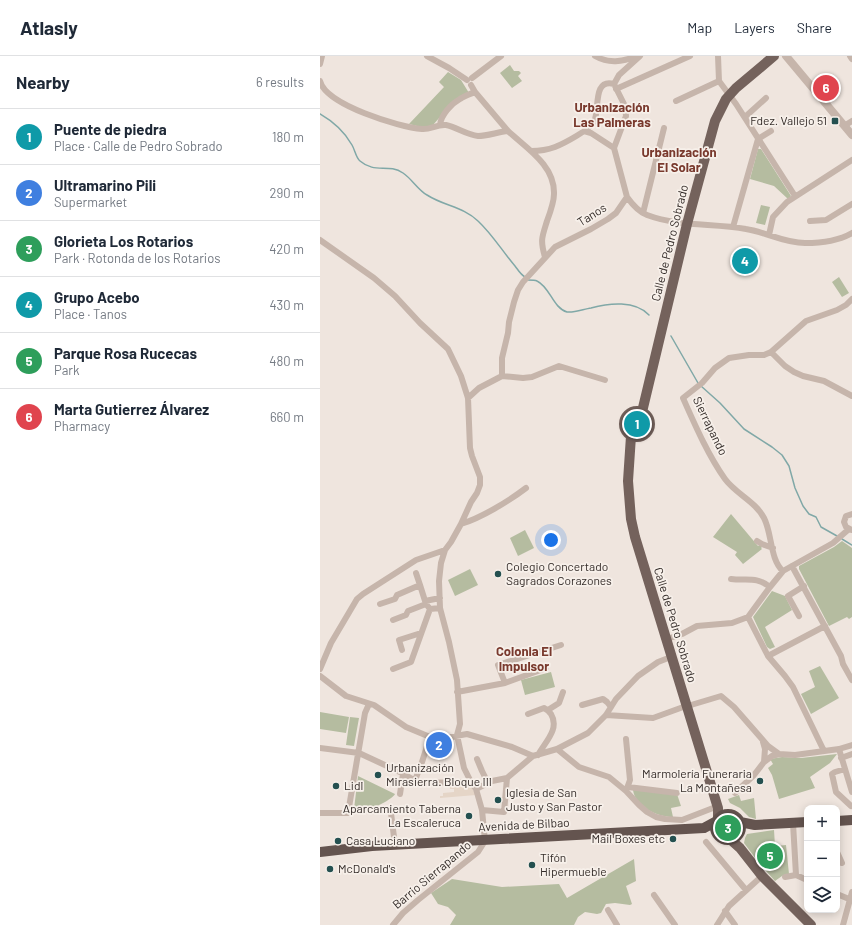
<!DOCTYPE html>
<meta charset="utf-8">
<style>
body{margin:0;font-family:Barlow,sans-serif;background:#f6f6f7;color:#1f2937}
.controls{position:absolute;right:12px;bottom:12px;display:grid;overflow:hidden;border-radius:8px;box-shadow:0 2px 10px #0003}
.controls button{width:36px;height:36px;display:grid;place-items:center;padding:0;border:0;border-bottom:1px solid #e0e1e3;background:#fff;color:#1f2937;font:20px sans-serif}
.you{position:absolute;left:231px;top:484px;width:14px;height:14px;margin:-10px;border:3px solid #fff;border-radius:50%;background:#1a73e8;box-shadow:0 0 0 6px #1a73e833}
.badge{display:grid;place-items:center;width:26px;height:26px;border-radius:50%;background:#d93025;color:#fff;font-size:13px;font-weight:700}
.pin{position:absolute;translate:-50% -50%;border:2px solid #fff;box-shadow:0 1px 4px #0006}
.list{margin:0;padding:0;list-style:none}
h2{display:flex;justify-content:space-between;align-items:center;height:52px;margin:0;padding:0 16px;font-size:17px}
h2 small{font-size:13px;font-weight:400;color:#747a83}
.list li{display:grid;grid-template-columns:26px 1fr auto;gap:12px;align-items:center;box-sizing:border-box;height:56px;padding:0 16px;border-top:1px solid #e0e1e3}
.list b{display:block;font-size:15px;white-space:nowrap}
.list p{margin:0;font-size:13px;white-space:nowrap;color:#747a83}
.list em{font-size:13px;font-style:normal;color:#747a83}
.icon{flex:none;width:22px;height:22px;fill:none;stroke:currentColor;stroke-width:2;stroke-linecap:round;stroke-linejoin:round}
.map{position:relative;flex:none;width:532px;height:869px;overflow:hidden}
header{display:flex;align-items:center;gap:24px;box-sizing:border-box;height:56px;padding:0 20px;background:#fff;border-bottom:1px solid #e0e1e3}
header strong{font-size:19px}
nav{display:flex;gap:22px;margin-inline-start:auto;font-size:14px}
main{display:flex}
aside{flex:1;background:#fff}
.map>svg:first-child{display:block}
</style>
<header>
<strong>Atlasly</strong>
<nav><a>Map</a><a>Layers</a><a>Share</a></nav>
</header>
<main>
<aside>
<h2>Nearby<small>6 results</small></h2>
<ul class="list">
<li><span class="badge" style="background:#0f9aa8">1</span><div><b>Puente de piedra</b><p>Place · Calle de Pedro Sobrado</p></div><em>180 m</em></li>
<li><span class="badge" style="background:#3f7fe0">2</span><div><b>Ultramarino Pili</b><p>Supermarket</p></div><em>290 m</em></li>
<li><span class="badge" style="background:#2e9e5b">3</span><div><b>Glorieta Los Rotarios</b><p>Park · Rotonda de los Rotarios</p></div><em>420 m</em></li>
<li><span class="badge" style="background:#0f9aa8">4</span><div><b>Grupo Acebo</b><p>Place · Tanos</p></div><em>430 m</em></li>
<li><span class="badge" style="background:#2e9e5b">5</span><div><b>Parque Rosa Rucecas</b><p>Park</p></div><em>480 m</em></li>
<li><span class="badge" style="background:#e0444e">6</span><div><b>Marta Gutierrez Álvarez</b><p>Pharmacy</p></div><em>660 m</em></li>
</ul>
</aside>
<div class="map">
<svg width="532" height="869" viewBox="0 0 532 869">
<rect width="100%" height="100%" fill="#efe5de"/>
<path fill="#b5bca0" d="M190 9 194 15H199L201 17 198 20 202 25 192 32 180 17Z
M128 16 141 24 149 37 133 46 113 69 105 72 89 68 124 31 119 26Z
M438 93H441L471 140 468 143 454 130 430 123Z
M441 149 450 151 445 169 436 167Z
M519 221 529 237 522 241 512 226Z
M309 368a8 8 0 1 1 16 0a8 8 0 1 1-16 0Z
M411 458 438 490 440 489 442 491 441 492 442 493 423 508 415 499 417 496 393 481Z
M205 474 214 492 198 500 190 482Z
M522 485 532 492V561L529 563 527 561 509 570 479 513V510L514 491Z
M150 513 158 529 135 540 128 524Z
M452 535 465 540 472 554 445 571 455 591 450 593 447 591 433 561Z
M500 610 519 642 491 658 481 638 495 631 489 615Z
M231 616 235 631 205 639 201 624Z
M0 656 29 661 26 677 0 673Z
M30 661 39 662 34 690 26 689Z
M517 698 510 707 490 721 495 732 459 743 452 719 448 712 453 708 450 703 462 701 481 702Z
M38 720 75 738C73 743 50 755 43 754 41 754 37 753 34 753Z
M313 734 357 738 361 750 351 752 353 761C338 761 315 751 313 734Z
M419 739 421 745 434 742 436 763 429 761 420 752 410 747 408 743Z
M400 772a8 8 0 1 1 16 0a8 8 0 1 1-16 0Z
M454 774 455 790 466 789 469 818 462 820 455 825 439 807 424 787 425 782 427 778Z
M314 803 316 825 306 830 312 848 310 849 295 847 286 848 281 857 277 858 265 856 258 861 254 869H130L136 859 128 851 118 848 111 837 132 823 182 831 239 828 247 842Z"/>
<path fill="#e5d5c7" d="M129 727 150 729 156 739 120 742V740H123V737L134 736V733H130Z"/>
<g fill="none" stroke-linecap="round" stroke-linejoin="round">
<path stroke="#80a8a7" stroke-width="1.5" d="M0 58C14 66 24 75 32 89 35 94 36 102 40 105 55 118 68 107 83 117 92 123 98 134 107 139 124 150 144 151 158 165 172 178 183 196 195 210 198 214 201 219 205 221
M208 224C211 224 215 224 217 225 230 231 233 252 247 256 254 257 264 253 271 252 289 247 315 244 329 259
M351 280 378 327
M381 330 400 347 424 373 452 391 462 399 469 410 475 432 483 450 489 458 496 461 501 471 517 480
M522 483 532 489"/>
<path stroke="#c6b5ab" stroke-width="6" d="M107 0 129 12 147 24
M275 0C289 8 302 6 317 0
M398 0 399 25 416 48 475 140
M530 0 532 3
M0 8 2 0
M152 22 181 0
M0 25C6 49 79 71 102 73 110 74 117 68 126 69 136 71 147 79 158 80 167 80 178 76 188 75 206 92 235 109 234 138 234 146 230 157 227 165 222 181 220 184 225 201
M151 29 155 36 188 75
M296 33 370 0
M356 45 399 25
M425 61 446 42
M120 69C121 59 131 48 140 43 144 40 150 38 155 36
M524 70 532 65
M264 75 271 77 294 92
M211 95C219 95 227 94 235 91 245 87 269 74 274 66 280 55 272 22 294 28
M307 141C312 148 319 156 327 159 359 171 393 167 426 173 446 176 464 187 485 187 501 187 518 185 532 177
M323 157 344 72
M490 165 506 164 532 148
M413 171 438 83 451 75
M449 179 453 161 467 146 532 104
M0 184 54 222 75 240 100 267 128 293 141 320 148 342 150 392 152 400 160 421V429L157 437 151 446 141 468 131 486 125 494 121 507 119 525 120 552 129 586 137 624 140 668 137 679 144 712 151 726 156 733 162 754 165 785 158 796 98 844 83 857 73 869
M451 296 465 310 474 316 483 320 504 325 532 340
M182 320V302L188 277 189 266 194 246 198 234 203 226 235 191 271 173 288 163 296 157 307 141 294 92 306 60 305 50 294 28 299 19 320 0
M148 342 159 332 182 320 203 322 212 321 239 310 285 324
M532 458 526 460 524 466 526 471 532 474
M141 468C161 462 189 445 206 432
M437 485 442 488 453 492
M472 510 521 600 523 608 532 624
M463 515C450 504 452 477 444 462 435 445 416 438 405 423 388 399 375 369 363 342L382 327 395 312 409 302 429 299H444L451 296 486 265 517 254 526 249 532 243
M96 517 100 529
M411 523C427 525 436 520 450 531
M105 545 120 542
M60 548 75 543 77 539 100 529 106 548 110 553
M479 560 468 540 484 530
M428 561 448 600 465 620 473 631 504 695
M73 564 86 559 88 555 106 548
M350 582 362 578 377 570 412 567 428 561 450 531 463 515 513 487 529 473
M82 594 79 584 101 577
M448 600 505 570
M0 613 11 587 37 543 43 538 96 504 125 494
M73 613 91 606 110 553 120 552
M0 620 26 640 54 649 86 671 110 681 119 683 147 678 192 691 213 700
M185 627 178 609 241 589
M137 636 185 627 226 612
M262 649 283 643 287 646 291 651
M371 649 401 640 414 651 448 690 459 698
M228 654 239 647 243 636
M208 658 224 652C228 654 229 655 231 658 240 673 225 686 218 699
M286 659 333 662 366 650
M110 681 102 706 94 727 151 726
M443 686 445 693 444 706
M0 692 39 697 82 717 94 724
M237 693 259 711 289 721 306 735 319 749 327 756 336 761 345 763 362 764 393 752H398
M519 693 532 736
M521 702 532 698
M157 703 162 715 168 727
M525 713 515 716 512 718 516 736 531 750
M308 731 357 737
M156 733 172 725 187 722 213 700 237 693 268 677 286 659 296 643 318 620 338 606 351 601
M306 735 310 724 306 683
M415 737 434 719 444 706 452 700 459 698 475 699 519 693 532 689
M80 738 83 718
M162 754 184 756 187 722
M0 757H28L45 657 49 648
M71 757 75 789
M473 767 476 819
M386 786 426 834
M517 796 522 807
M465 821 476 819 487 824
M517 838 529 843
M334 839 355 869
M288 854 297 869
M405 855 415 869
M397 869 409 850 442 820
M523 869 532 836"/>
<path stroke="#c6b5ab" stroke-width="8" d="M466 0 532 79"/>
<path stroke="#74625c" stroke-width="10" d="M304 368a13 13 0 1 1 26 0a13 13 0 1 1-26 0Z
M322 356 367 168 395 65 406 43 416 32 454 0
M311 380 308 425 311 463 315 481 398 752V763
M411 784 420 792 442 820 491 869"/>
<path stroke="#64544f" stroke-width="10" d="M395 771a13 13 0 1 1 26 0a13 13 0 1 1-26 0Z
M517 765 532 764
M420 766 435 769 487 766
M0 796 52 790 384 772 395 766"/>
</g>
<g fill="#245050" stroke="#f7f0ea" stroke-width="1.5">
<rect x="511" y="61" width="8" height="8" rx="2"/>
<circle cx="178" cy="518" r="4"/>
<circle cx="58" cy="719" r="4"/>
<circle cx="440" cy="725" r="4"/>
<circle cx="16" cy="730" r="4"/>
<circle cx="178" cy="744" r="4"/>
<circle cx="149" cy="760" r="4"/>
<circle cx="353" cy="783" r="4"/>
<circle cx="18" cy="785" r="4"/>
<circle cx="212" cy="809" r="4"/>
<circle cx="10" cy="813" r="4"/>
</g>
<g text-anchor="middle" stroke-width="3.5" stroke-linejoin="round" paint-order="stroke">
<g font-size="12" fill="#342c29" stroke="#f7f0ea" text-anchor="start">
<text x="507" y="69" text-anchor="end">Fdez. Vallejo 51</text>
<text x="186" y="515">Colegio Concertado<tspan x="186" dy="14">Sagrados Corazones</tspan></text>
<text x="66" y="716">Urbanización<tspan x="66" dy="14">Mirasierra. Bloque III</tspan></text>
<text x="432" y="722" text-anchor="end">Marmolería Funeraria<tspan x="432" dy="14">La Montañesa</tspan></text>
<text x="24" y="734">Lidl</text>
<text x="186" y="741">Iglesia de San<tspan x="186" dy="14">Justo y San Pastor</tspan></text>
<text x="141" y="757" text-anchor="end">Aparcamiento Taberna<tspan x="141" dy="14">La Escaleruca</tspan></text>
<text x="345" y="787" text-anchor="end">Mail Boxes etc</text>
<text x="26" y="789">Casa Luciano</text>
<text x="220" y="806">Tifón<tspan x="220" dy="14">Hipermueble</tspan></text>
<text x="18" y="817">McDonald's</text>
</g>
<g font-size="12" fill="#342c29" stroke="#f7f0ea">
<text transform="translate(272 159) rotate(-32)" y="4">Tanos</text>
<text transform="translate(350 187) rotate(-76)" y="4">Calle de Pedro Sobrado</text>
<text transform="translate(390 370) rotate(64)" y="4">Sierrapando</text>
<text transform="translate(355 569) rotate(73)" y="4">Calle de Pedro Sobrado</text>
<text transform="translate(204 769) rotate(-3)" y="4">Avenida de Bilbao</text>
<text transform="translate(112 819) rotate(-40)" y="4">Barrio Sierrapando</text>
</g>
<g font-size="13" font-weight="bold" fill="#79392d" stroke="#f7f0ea">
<text x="292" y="56">Urbanización<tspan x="292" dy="15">Las Palmeras</tspan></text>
<text x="359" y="101">Urbanización<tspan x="359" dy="15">El Solar</tspan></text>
<text x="204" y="600">Colonia El<tspan x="204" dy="15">Impulsor</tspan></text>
</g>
</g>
</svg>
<div class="controls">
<button>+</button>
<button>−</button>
<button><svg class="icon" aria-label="layers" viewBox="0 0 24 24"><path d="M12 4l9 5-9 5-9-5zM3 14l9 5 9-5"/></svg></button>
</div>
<div class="you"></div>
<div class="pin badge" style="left:317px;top:368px;background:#0f9aa8">1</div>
<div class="pin badge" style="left:119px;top:689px;background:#3f7fe0">2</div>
<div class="pin badge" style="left:408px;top:772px;background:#2e9e5b">3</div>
<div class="pin badge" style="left:425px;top:205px;background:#0f9aa8">4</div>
<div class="pin badge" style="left:450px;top:800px;background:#2e9e5b">5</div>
<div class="pin badge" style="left:506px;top:32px;background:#e0444e">6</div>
</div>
</main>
